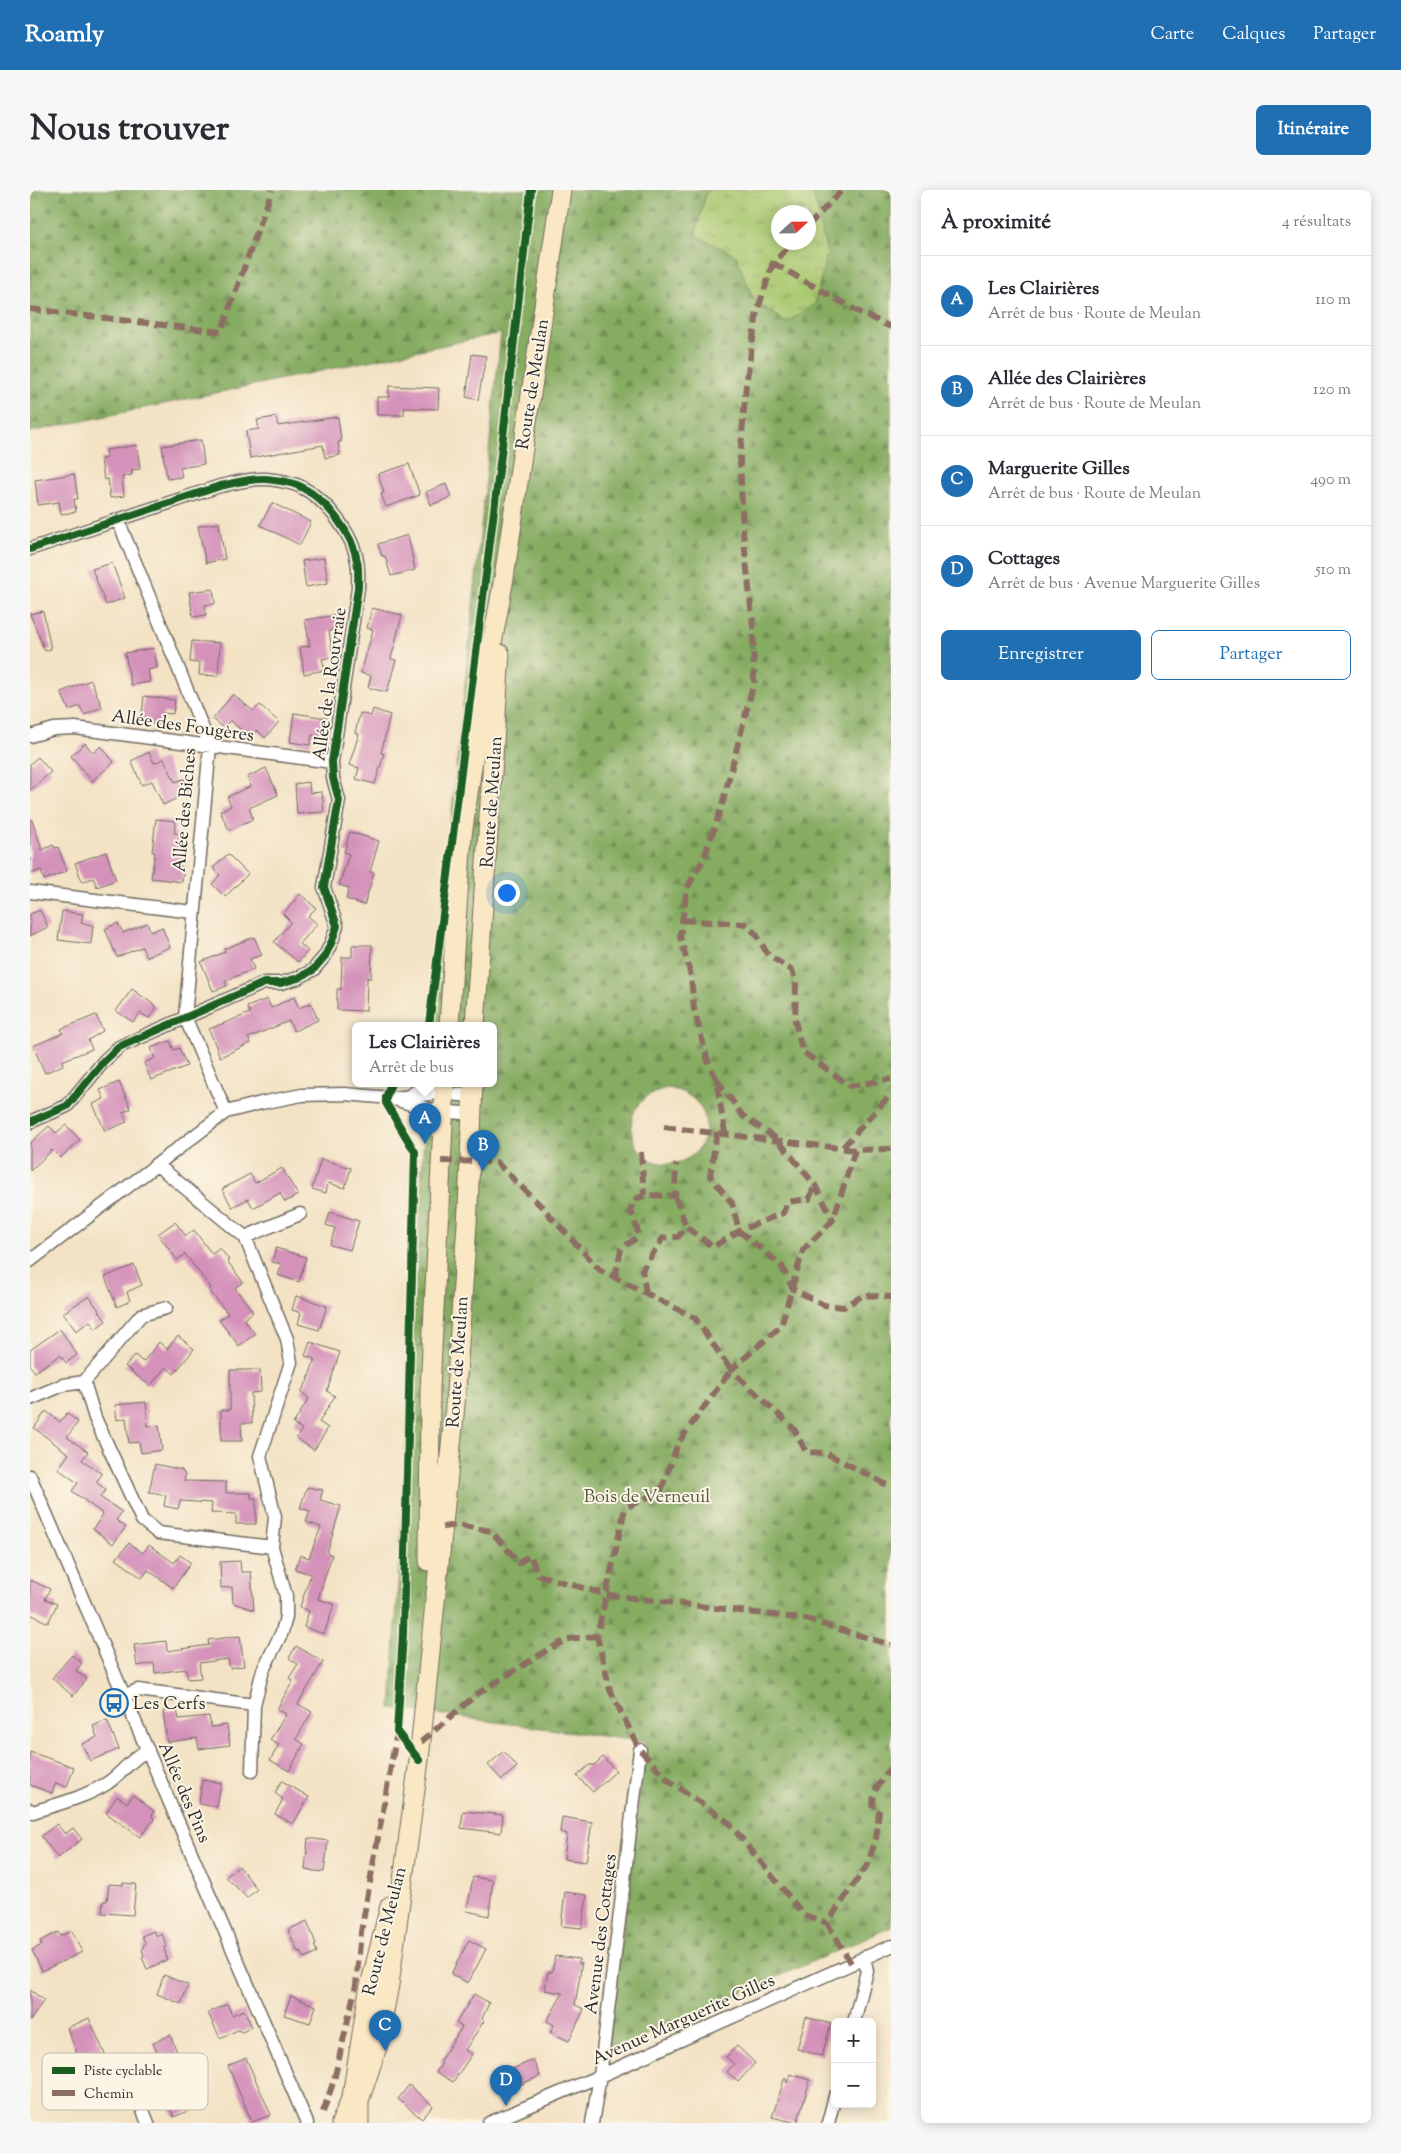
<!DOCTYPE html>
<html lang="fr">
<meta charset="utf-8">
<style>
body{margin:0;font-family:"Sorts Mill Goudy",serif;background:#f7f7f7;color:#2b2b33}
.controls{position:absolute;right:15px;bottom:15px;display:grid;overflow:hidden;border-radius:8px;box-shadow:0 2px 12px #0003}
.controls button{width:45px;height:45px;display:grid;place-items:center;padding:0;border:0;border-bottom:1px solid #e1e1e2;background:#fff;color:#2b2b33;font:25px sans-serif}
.compass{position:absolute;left:741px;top:15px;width:45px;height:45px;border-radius:50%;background:#fff;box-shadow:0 2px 12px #0003;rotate:68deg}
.you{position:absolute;left:476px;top:702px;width:18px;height:18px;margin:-12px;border:4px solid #fff;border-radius:50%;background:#1a73e8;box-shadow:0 0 0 8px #1a73e833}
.badge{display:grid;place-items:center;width:32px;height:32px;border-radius:50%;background:#1f6fb2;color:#fff;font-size:16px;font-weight:700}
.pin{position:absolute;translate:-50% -41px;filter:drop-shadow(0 1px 2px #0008)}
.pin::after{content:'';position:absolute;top:26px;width:18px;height:15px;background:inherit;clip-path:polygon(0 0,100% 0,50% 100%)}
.popup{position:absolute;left:322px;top:832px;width:145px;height:65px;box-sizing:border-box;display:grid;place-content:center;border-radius:8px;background:#fff;filter:drop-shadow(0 1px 4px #0005);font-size:16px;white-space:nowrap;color:#7c7c81}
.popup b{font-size:19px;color:#2b2b33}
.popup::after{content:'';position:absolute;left:50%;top:100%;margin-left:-10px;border:10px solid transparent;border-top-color:#fff}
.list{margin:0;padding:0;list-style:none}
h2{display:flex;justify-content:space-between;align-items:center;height:65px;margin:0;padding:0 20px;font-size:21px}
h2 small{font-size:16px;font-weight:400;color:#7c7c81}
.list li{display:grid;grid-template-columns:32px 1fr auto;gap:15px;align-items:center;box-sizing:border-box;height:90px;padding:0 20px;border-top:1px solid #e1e1e2}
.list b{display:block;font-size:19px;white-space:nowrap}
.list p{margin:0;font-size:16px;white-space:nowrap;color:#7c7c81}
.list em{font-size:16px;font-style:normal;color:#7c7c81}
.actions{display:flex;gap:10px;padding:15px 20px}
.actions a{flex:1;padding:11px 0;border:1px solid #1f6fb2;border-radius:8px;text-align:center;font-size:18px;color:#1f6fb2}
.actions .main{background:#1f6fb2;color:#fff}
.map{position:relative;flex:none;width:861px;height:1933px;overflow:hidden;border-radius:8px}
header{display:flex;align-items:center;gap:30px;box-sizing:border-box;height:70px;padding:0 25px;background:#1f6fb2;color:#fff}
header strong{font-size:24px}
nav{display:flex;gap:28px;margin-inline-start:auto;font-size:18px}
.intro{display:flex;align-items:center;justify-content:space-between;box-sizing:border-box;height:120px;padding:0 30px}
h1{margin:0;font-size:35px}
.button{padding:12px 22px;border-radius:8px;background:#1f6fb2;color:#fff;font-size:18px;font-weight:700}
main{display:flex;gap:30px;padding:0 30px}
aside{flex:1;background:#fff;border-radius:8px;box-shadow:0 2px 12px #0003}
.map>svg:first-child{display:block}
</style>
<header>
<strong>Roamly</strong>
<nav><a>Carte</a><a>Calques</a><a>Partager</a></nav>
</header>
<div class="intro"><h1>Nous trouver</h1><a class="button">Itinéraire</a></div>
<main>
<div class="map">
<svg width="861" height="1933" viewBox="0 0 861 1933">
<defs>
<pattern id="grass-tufts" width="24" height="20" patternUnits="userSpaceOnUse" patternTransform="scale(1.25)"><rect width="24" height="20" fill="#a9c870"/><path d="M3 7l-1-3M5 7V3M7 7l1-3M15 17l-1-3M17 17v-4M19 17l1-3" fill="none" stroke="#8aa35c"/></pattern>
<pattern id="forest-firs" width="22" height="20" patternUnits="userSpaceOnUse" patternTransform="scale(1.25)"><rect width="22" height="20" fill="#86ac62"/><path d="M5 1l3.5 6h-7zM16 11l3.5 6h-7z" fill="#6e8c51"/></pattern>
</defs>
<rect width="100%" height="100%" fill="#fcf5e5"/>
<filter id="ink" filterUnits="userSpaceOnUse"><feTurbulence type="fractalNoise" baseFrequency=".02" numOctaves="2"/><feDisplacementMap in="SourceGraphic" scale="10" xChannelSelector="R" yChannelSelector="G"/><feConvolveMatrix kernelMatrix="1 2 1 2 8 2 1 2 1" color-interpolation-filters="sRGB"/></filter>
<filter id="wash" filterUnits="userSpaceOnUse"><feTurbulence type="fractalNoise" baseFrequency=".0096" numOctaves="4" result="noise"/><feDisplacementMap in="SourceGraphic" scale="20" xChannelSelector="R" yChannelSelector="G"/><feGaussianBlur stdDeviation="1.12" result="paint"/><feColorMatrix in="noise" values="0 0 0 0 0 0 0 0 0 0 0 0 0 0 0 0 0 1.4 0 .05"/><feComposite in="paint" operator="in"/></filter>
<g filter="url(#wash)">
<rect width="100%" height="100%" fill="#f3e2c4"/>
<path fill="url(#grass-tufts)" stroke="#6a7a4e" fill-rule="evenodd" d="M679 0H783L798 63 785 114 756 133 723 109 706 66 665 45 676 2ZM748 22H778V52H748Z"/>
<path fill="url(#forest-firs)" stroke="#586c46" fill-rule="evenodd" d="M0 0H679L676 3 665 45 706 66 723 109 756 133 785 114 797 63 783 0H861V1737L577 1862 616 1552 361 1518 397 893H464V835H400L471 143 0 242ZM637 898C662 901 682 920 674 948 671 957 664 966 655 970 602 992 575 911 637 898Z"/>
<g id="blocks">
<path fill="#d491ba" d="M442 164 456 166 448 210 436 207Z
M359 196 409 198 408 219 374 218V225H347V207H359Z
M246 227 248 236 308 227 311 252H308L310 265 295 268 293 255 220 268 216 241 229 239 227 230Z
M171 250 174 274 150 278 152 287 137 289 132 256Z
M107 255 110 279 102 280V285L92 287 94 306 80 308 78 289 74 290 71 269 77 268 76 260Z
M379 274 390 305 356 317 351 304 354 303 348 284Z
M44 284 48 309H44L46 322 31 324 29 312 8 315 5 290Z
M416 294 421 307 401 315 396 302Z
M242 313 281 332 270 355 230 335Z
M189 333 195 369 176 373 168 336Z
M378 345 385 380 361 386 355 366H352L348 354Z
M294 368 298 393 276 397 272 371Z
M82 373 95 408 76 415 62 379Z
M183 399 185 414 175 415 176 425 163 427 159 402Z
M342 418 372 425 361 469 366 470 357 502 338 498 341 486 331 483 343 440 337 438Z
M13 421 21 459 15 461 0 424Z
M307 425 309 439 299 441 303 467 292 469 295 480 274 484 270 457 280 456 275 430Z
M162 451 190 453 188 486 169 485 170 473 160 472Z
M124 458 127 478 118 480 120 492 101 495 95 463Z
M61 490 72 517 54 525 50 516 39 520 31 502Z
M203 504 223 521 230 515 249 532 235 548 227 540 220 548 200 530 194 538 183 529Z
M114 506 145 510 143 524 133 523 131 535 111 532Z
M343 519 360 525 351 563 354 564 345 594 326 589 329 578 319 575 329 544 325 543 330 523 341 526Z
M264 523 297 528 294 547 282 545 280 555 260 552Z
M55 553 63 563 71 556 84 572 62 591 41 566Z
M119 562 124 573 134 569 145 592 154 589 160 602 133 615 122 591 112 595 101 571Z
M8 567 21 582 0 600V574Z
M236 578 248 605 219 618 223 629 199 640 190 621 201 616 197 607 221 596 217 587Z
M279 592 280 603 292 602 294 622 267 624 265 594Z
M126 629 146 631 144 643 154 644 149 676 154 677 152 692 121 688 125 662H122Z
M0 630H2L12 660 23 655 25 658 28 657 37 681 14 690 11 680 0 684Z
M320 642 349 651 340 682 344 683 334 715 316 709 319 698 309 695 319 664 314 662Z
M76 662 86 690 67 697 63 688 52 692 45 673Z
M198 664 218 684 195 707 182 694 190 685 183 678Z
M270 704 286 718 278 726 287 734 270 754 278 761 268 772 244 752 261 732 253 724Z
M10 720 18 737 0 746V724Z
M32 721 53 724 51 733 63 735 61 754 28 750Z
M88 733 93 743 117 733 121 742 132 737 140 757 116 767 112 757 87 767 75 739Z
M224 747 232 765 220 769 224 779 195 791 197 796 183 801 171 772 195 762 194 759Z
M322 755H342L341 788H337L336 821 307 820V799H311L312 767H322Z
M102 799 127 817 119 828 110 823 103 832 86 821Z
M264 807 269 818 281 813 288 830 264 841 259 831 218 848 221 853 190 867 179 839 220 823 217 817 237 809 241 818Z
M66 825 73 841 58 850 62 859 32 871 33 875 15 883 3 856 33 843 31 839Z
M140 851 144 860 149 858 157 876 121 890 114 873 125 868 121 858Z
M89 892 101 919 93 922 97 932 75 941 63 914 74 909 70 900Z
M36 935 50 950 30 968 22 960 0 981V953L19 936 26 943Z
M291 969 321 978 315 998 298 993 296 1003 282 999Z
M252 978 268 1005 255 1012 250 1003 223 1018 218 1009 202 1017 192 999 220 984 225 993Z
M300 1022 329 1031 320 1060 300 1055 305 1038 296 1035Z
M145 1032 156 1046 164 1040 182 1064 190 1058 199 1070 197 1071 213 1092 205 1098 223 1122 214 1129 225 1144 209 1156 189 1130 198 1124 179 1100 181 1098 155 1064 147 1070 128 1044Z
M246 1058 276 1067 269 1092 248 1085 252 1074 242 1072Z
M104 1075 112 1095 97 1102 100 1111 87 1117 75 1087Z
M59 1106 76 1131 65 1139 60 1131 46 1141 33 1123Z
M266 1106 297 1116 289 1140 268 1134 271 1123 262 1120Z
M30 1139 47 1165 36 1173 30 1165 5 1182 0 1176V1160Z
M148 1146 164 1159 144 1184 136 1177 120 1196 95 1176 105 1165 113 1172 129 1152 137 1159Z
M280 1152 310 1162 297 1201 305 1206 289 1232 298 1238 284 1260 266 1248 272 1239 263 1234 279 1208 271 1202 277 1192 285 1169 275 1166Z
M200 1180H230L231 1202 221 1203 222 1233H211L212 1251H191V1220H200Z
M116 1212 118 1236 129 1235 132 1260 111 1263 109 1252 99 1253 96 1228 87 1230 85 1215Z
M16 1221 30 1232 37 1223 48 1232 37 1247 58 1262 52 1270 72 1284 66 1292 76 1300 70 1307 92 1322 86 1330 96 1337 83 1354 63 1339 73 1324 42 1301 48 1293 28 1279 39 1264 4 1238Z
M125 1274 152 1280 155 1285 154 1291 196 1292V1303H221V1308H226V1334H206V1324L181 1323 182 1313 150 1311 148 1319 134 1316 136 1305 119 1302Z
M277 1297 293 1300 290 1310 311 1316 297 1363 302 1365 288 1409 304 1414 294 1444 274 1437 279 1421 270 1417 281 1384 265 1379 270 1365 279 1368 291 1337 276 1332 280 1321 270 1318Z
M99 1353 113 1363 119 1355 144 1373 150 1365 161 1373 143 1398 118 1380 112 1388 86 1369Z
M210 1371 211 1382H221L224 1420 203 1413 202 1397 191 1398 190 1372Z
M0 1390 20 1399 15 1409 27 1414 18 1433 0 1424Z
M210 1446 214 1476 200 1478 198 1469 169 1473 171 1488 158 1489 156 1479 125 1483 124 1473 107 1476 104 1455 136 1451 137 1461 179 1455 178 1450Z
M266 1456 293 1472 268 1514 282 1522 266 1549 274 1554 259 1581 240 1570 249 1555 240 1550 256 1524 247 1519 263 1491 259 1488 268 1474 259 1468Z
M42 1465 52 1473 46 1481 57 1489 43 1506 22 1488Z
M147 1520 149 1529 179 1526 181 1537 197 1535 200 1555 169 1559 167 1548 137 1552 133 1521Z
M77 1530 89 1559 60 1571 52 1554 67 1547 63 1536Z
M474 1561 487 1577 472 1590 458 1575Z
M0 1562 44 1577 37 1597 26 1593 22 1603 0 1595Z
M573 1567 586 1581 563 1602 547 1586 559 1575H564Z
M172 1590 191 1593 187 1617 169 1614Z
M252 1591 279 1607 263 1634 245 1624 253 1609 245 1603Z
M103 1605 124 1621 122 1626 124 1629 110 1647 76 1623 87 1606 97 1613Z
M433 1621 473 1625 471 1643 431 1638Z
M532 1627 562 1632 556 1672 534 1669 537 1644 530 1642Z
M27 1634 35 1644 43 1638 52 1649 28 1668 11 1646Z
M278 1648 298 1651 294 1682 275 1680Z
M209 1676 227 1699 217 1708 196 1687Z
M443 1687 463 1690 459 1726 437 1721Z
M93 1693 106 1694 103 1725 72 1723 73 1711H77L79 1694 93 1695Z
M535 1702 557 1705 552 1738 531 1736Z
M277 1731 286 1754 284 1755 287 1762 274 1768 271 1761 268 1762 258 1740Z
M42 1741 52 1762 12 1781 2 1760 12 1755 10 1751 28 1742 30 1746Z
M124 1741 127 1746 132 1744 137 1756 134 1757 137 1770 117 1779 112 1767 114 1766 112 1759 115 1752 112 1746Z
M439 1750 456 1759 438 1793 421 1784Z
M525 1766 549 1769V1775L552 1772 545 1815 554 1819 539 1851 520 1842 524 1835 517 1831 533 1803 515 1800 518 1782H522Z
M134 1785 158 1795 151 1814 127 1804Z
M0 1800 14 1810 0 1831Z
M444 1804 459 1813 452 1829 454 1831 435 1860 442 1864 423 1892 406 1882 412 1873 410 1871 432 1837 426 1833Z
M261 1806 286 1816 280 1833 254 1825Z
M197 1814 202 1825 214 1820 222 1837 212 1842 208 1840 190 1848 178 1823Z
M776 1827 801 1834 792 1866 767 1859Z
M59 1828 81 1878 62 1886 54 1868 49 1869 37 1838Z
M140 1845 150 1869 134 1877 123 1853Z
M707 1856 725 1873 708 1892 697 1882 704 1874 696 1867Z
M216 1868 241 1925 222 1932 198 1876Z
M503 1870 510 1886 485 1897 478 1881Z
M760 1884 780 1890 767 1933 742 1927 755 1887 757 1893Z
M150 1892 162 1919 144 1927 132 1900Z
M379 1895 403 1916 392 1929 368 1909Z"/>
</g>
</g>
<g filter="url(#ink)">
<use href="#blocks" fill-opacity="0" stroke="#716b61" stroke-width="1"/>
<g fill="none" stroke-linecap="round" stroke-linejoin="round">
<defs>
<path id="service" d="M378 903 393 893"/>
<path id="minor" d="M88 330 180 556 155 827 196 922
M0 359 190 296C205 293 220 288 236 289 247 290 263 292 273 298 296 310 323 344 327 371 329 379 328 389 328 398L302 572 303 588 309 610 294 697 307 736 302 751 295 766 283 780 268 788 251 793H234L89 857 74 871 37 916 0 932
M0 546 24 539 45 538 302 572
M0 702 163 722
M364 908 408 903 442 906
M126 974 215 1047 257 1149 261 1172 230 1266 245 1327 242 1357 256 1406V1427L252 1442 233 1480 224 1515 222 1581
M215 1047 270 1024
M0 1071 196 922 231 913 272 905 315 904 361 908 401 920 441 924
M54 1192 111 1125 136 1118
M0 1209 33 1195 54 1192 65 1228 112 1330 128 1343 242 1357
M0 1286 277 1933
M95 1505 108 1500 224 1515
M0 1620 3 1622C28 1614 53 1608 76 1594 91 1585 101 1568 118 1560
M824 1832 837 1781 834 1767
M105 1901 118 1933
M459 1933 570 1886 861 1756
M562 1933 570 1886 610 1560
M798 1933 805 1906"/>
<path id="secondary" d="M419 835 432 646 451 514 474 388 531 0
M445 835 470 464
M399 1371 400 1200 415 893
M311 1933 322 1906 339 1800 360 1716
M329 1933V1911L347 1857 359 1795 389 1570 425 1216 438 1018 443 893"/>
</defs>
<use href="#service" stroke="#716b61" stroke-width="9"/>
<use href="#minor" stroke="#716b61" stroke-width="15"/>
<use href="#secondary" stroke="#716b61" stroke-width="21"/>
<use href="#service" stroke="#fff" stroke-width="6"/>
<use href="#minor" stroke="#fff" stroke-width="12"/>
<use href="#secondary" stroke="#fae7c3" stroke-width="19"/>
<path stroke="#8d6e63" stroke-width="6" stroke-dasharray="12 6" stroke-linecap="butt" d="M778 36 812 0
M743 73 827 121 861 137
M0 119 191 142 242 0
M652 730 715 734 726 744 738 765 762 780 766 793 765 831 772 861 820 896 861 889
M687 890 713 926 747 949 785 995 803 1030
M634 937 825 960 861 959
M687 942 680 986 702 1013 709 1041 751 1075 763 1099 794 1115 814 1117 834 1105 861 1107
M695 943 686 888 679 875 664 819 661 786 650 746 657 698 673 670 691 619 724 492 723 436 713 342 710 270 716 195 727 122 743 73 763 52
M813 957 861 904
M825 960 803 1030 773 1060 751 1136 701 1180 764 1239 776 1262 796 1263 861 1297
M611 962 614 1005
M411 971 466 972 510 1015 570 1080 665 1128 701 1180 648 1253 631 1301 595 1318 567 1446 580 1500 610 1560 638 1590 699 1633 774 1725 797 1733
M645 1006 656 1037
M585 1088 591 1059 609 1046 601 1020 602 1011 614 1005 645 1006 646 974
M616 1103 612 1080 633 1048 648 1047 656 1037 683 1057 709 1041 753 1023 757 1012 779 1009 785 995
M413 1337 427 1335 461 1341 489 1373 500 1365 508 1385 578 1405 776 1429 861 1455
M391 1552 447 1504 516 1461 537 1449 567 1446
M821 1773 797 1733 838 1674 846 1648 849 1622 843 1620 844 1602 861 1577
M293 1922 304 1890 326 1795 331 1742 367 1542"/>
<defs>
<path id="cycleway" d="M0 359 190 296C205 293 220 288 236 289 247 290 263 292 273 298 296 310 323 344 327 371 329 379 328 389 328 398L302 572 303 588 309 610 294 697 307 736 302 751 295 766 283 780 268 788 251 793H234L89 857 74 871 37 916 0 932
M399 835 471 265 501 0
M361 893 356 908V913L385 962 373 1443 367 1542 389 1570"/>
</defs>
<use href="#cycleway" stroke="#fcf5e5" stroke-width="11"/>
<use href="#cycleway" stroke="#1b5e20" stroke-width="8"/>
</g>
</g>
<defs>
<symbol id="bus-ring" viewBox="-11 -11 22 22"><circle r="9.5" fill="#fcf5e5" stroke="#1f6fb2" stroke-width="1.5"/><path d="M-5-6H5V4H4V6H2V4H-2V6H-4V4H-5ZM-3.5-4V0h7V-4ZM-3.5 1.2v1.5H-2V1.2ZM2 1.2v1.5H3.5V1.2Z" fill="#1f6fb2"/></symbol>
</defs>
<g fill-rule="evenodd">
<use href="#bus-ring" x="68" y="1497" width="32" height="32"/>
</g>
<g text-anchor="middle" stroke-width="4" stroke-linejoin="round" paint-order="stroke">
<g font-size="18" fill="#2b2b2b" stroke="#fcf5e5">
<text transform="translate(502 194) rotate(-81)" y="6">Route de Meulan</text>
<text transform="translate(299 494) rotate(-82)" y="6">Allée de la Rouvraie</text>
<text transform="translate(153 535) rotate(8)" y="6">Allée des Fougères</text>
<text transform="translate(461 612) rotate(-86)" y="6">Route de Meulan</text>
<text transform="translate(154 620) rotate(-85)" y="6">Allée des Biches</text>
<text transform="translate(427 1172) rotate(-86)" y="6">Route de Meulan</text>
<text transform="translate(155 1602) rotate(67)" y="6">Allée des Pins</text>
<text transform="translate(354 1741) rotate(-76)" y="6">Route de Meulan</text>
<text transform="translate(570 1744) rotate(-83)" y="6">Avenue des Cottages</text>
<text transform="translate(653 1829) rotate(-24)" y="6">Avenue Marguerite Gilles</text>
</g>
<g font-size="18" fill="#515a40" stroke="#fcf5e5">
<text x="617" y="1312">Bois de Verneuil</text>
</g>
<g font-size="18" fill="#2b2b2b" stroke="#fcf5e5" text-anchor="start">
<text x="103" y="1519">Les Cerfs</text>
</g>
</g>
<rect x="12" y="1863" width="166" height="57" rx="8" fill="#fcf5e5" stroke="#bdb8ad" stroke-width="1"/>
<rect x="22" y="1877" width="23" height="7" fill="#1b5e20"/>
<rect x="22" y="1900" width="23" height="6" fill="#8d6e63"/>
<g font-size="14" fill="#2b2b2b">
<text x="54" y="1885">Piste cyclable</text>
<text x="54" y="1908">Chemin</text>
</g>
</svg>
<div class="controls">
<button>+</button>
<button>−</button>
</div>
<svg class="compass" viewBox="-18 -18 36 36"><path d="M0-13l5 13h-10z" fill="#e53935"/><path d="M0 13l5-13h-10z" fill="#7c7c81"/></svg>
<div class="you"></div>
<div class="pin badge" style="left:395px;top:954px">A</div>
<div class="popup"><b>Les Clairières</b>Arrêt de bus</div>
<div class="pin badge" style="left:453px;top:981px">B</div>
<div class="pin badge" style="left:355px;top:1861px">C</div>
<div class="pin badge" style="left:476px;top:1916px">D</div>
</div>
<aside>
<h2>À proximité<small>4 résultats</small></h2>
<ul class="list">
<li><span class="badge">A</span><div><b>Les Clairières</b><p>Arrêt de bus · Route de Meulan</p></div><em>110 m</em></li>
<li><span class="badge">B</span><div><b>Allée des Clairières</b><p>Arrêt de bus · Route de Meulan</p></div><em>120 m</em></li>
<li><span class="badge">C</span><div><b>Marguerite Gilles</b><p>Arrêt de bus · Route de Meulan</p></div><em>490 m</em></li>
<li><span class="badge">D</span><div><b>Cottages</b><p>Arrêt de bus · Avenue Marguerite Gilles</p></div><em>510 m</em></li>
</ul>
<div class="actions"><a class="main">Enregistrer</a><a>Partager</a></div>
</aside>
</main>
